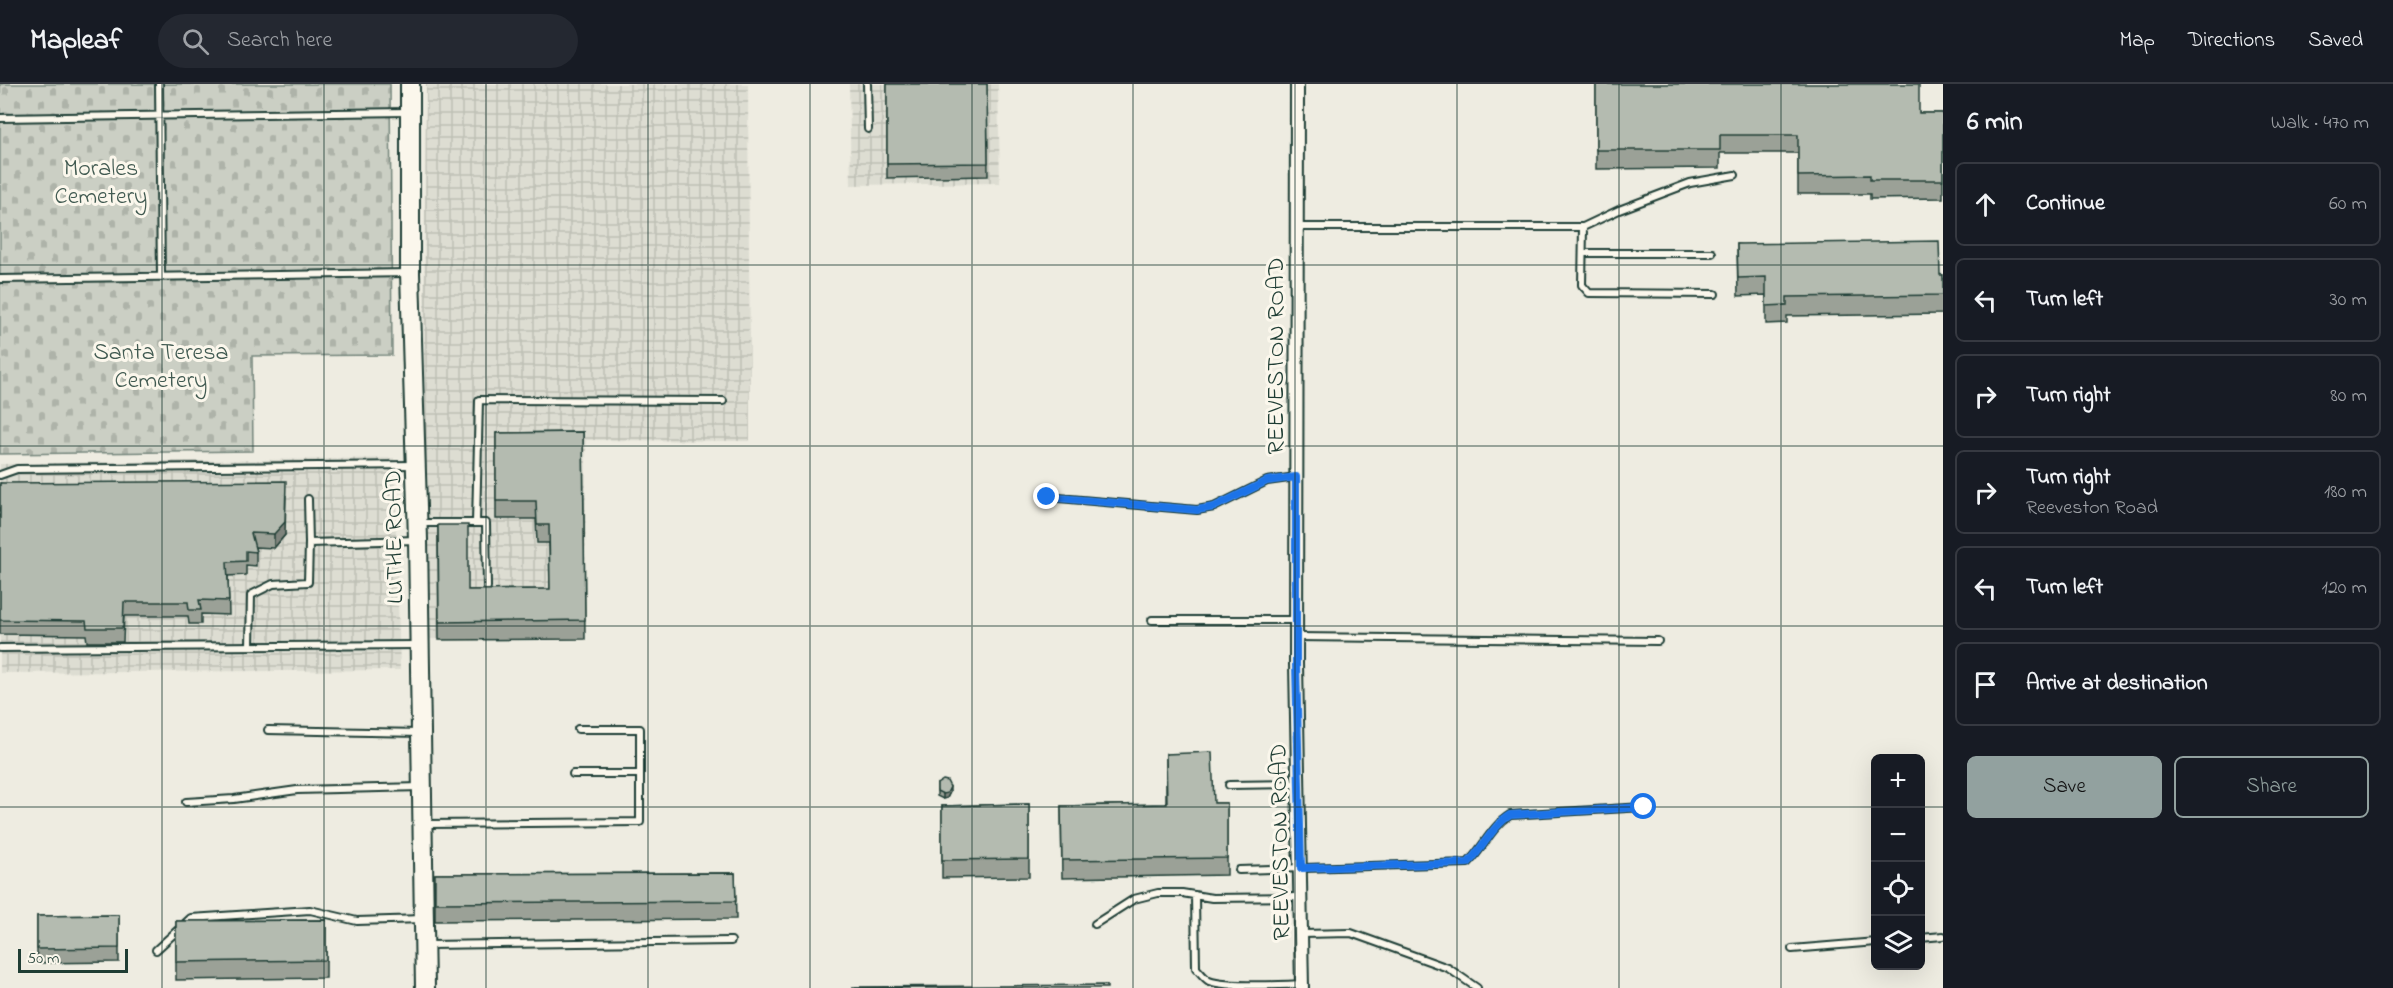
<!DOCTYPE html>
<meta charset="utf-8">
<style>
body{margin:0;font-family:"Indie Flower",sans-serif;background:#242831;color:#f1f3f6}
.controls{position:absolute;right:18px;bottom:18px;display:grid;overflow:hidden;border-radius:9px;box-shadow:0 6px 24px #0002}
.controls button{width:54px;height:54px;display:grid;place-items:center;padding:0;border:0;border-bottom:2px solid #363941;background:#171b24;color:#f1f3f6;font:30px sans-serif}
.scale{position:absolute;left:18px;bottom:15px;width:110px;box-sizing:border-box;padding-left:6px;border:3px solid #1f3d34;border-top:0;font-size:16px;line-height:21px;white-space:nowrap;color:#1f3d34;-webkit-text-stroke:4px #fbf7ec;paint-order:stroke}
.stop{position:absolute;width:18px;height:18px;margin:-14px;border:4px solid #1a73e8;border-radius:50%;background:#fff}
.stop.end{background:#1a73e8;border-color:#fff;box-shadow:0 2px 6px #0008}
.list{margin:0;padding:0;list-style:none}
h2{display:flex;justify-content:space-between;align-items:center;height:78px;margin:0;padding:0 24px;font-size:26px}
h2 small{font-size:20px;font-weight:400;color:#9ea1a6}
.list li{display:grid;grid-template-columns:39px 1fr auto;gap:18px;align-items:center;box-sizing:border-box;height:84px;margin:0 12px 12px;padding:0 12px;border:2px solid #363941;border-radius:9px}
.list b{display:block;font-size:22px;white-space:nowrap}
.list p{margin:0;font-size:20px;white-space:nowrap;color:#9ea1a6}
.list em{font-size:20px;font-style:normal;color:#9ea1a6}
.actions{display:flex;gap:12px;padding:18px 24px}
.actions a{flex:1;padding:14px 0;border:2px solid #92a19f;border-radius:9px;text-align:center;font-size:21px;color:#92a19f}
.actions .main{background:#92a19f;color:#111}
.icon{flex:none;width:33px;height:33px;fill:none;stroke:currentColor;stroke-width:2;stroke-linecap:round;stroke-linejoin:round}
.map{position:relative;flex:none;width:1943px;height:904px;overflow:hidden}
header{display:flex;align-items:center;gap:36px;box-sizing:border-box;height:84px;padding:0 30px;background:#171b24;border-bottom:2px solid #363941}
header strong{font-size:28px}
nav{display:flex;gap:33px;margin-inline-start:auto;font-size:21px}
.search{width:420px;height:54px;background:#242831;display:flex;align-items:center;gap:15px;box-sizing:border-box;padding:0 21px;border-radius:33px;color:#9ea1a6;font-size:22px}
main{display:flex}
aside{flex:1;background:#171b24}
.map>svg:first-child{display:block}
</style>
<header>
<strong>Mapleaf</strong>
<div class="search"><svg class="icon" aria-label="search" viewBox="0 0 24 24"><circle cx="10" cy="10" r="6"/><path d="M15 15l6 6"/></svg>Search here</div>
<nav><a>Map</a><a>Directions</a><a>Saved</a></nav>
</header>
<main>
<div class="map">
<svg width="1943" height="904" viewBox="0 0 1943 904">
<defs>
<pattern id="industrial-grid" width="8" height="8" patternUnits="userSpaceOnUse" patternTransform="scale(1.5)"><rect width="8" height="8" fill="#ddddd2"/><path d="M0 4h8M4 0v8" fill="none" stroke="#bdbfb5"/></pattern>
<pattern id="cemetery-stones" width="16" height="16" patternUnits="userSpaceOnUse" patternTransform="scale(1.5)"><rect width="16" height="16" fill="#cbcfc4"/><path d="M2 7V4a2 2 0 0 1 4 0v3zM10 15v-3a2 2 0 0 1 4 0v3z" fill="#aeb3a9"/></pattern>
</defs>
<rect width="100%" height="100%" fill="#eeece1"/>
<filter id="ink" filterUnits="userSpaceOnUse"><feTurbulence type="fractalNoise" baseFrequency=".0167" numOctaves="2"/><feDisplacementMap in="SourceGraphic" scale="12" xChannelSelector="R" yChannelSelector="G"/><feConvolveMatrix kernelMatrix="1 2 1 2 8 2 1 2 1" color-interpolation-filters="sRGB"/></filter>
<g filter="url(#ink)">
<path fill="url(#industrial-grid)" d="M426 0H748L750 357 586 356 585 555H427L424 258Z
M849 0H998L1000 99 851 101Z
M394 374 400 586 0 589V380Z"/>
<path fill="url(#cemetery-stones)" stroke="#75867c" stroke-width="1.5" d="M0 0H390L392 271 252 272 253 367 0 370Z"/>
<g fill="none" stroke-linecap="round" stroke-linejoin="round">
<defs>
<path id="lane" d="M159 0 161 193
M867 0 868 45
M0 34 407 28
M1297 143H1583L1619 126 1690 99 1735 91
M1583 143 1582 201 1589 209 1715 210
M1583 169H1712
M0 195 409 189
M0 391 17 385 415 381
M1047 413 1197 426 1214 423 1267 397 1296 393
M308 415 309 459
M421 439H486L487 503
M476 439 479 316 723 317
M1152 536H1296
M1296 553 1658 557
M250 562 251 511 273 500 308 498 309 459 417 456
M0 564 416 561
M268 646 420 649
M573 690H640
M1229 701 1298 700
M186 718 234 715 297 706 421 703
M426 740 640 738V645H578
M1239 786 1468 779C1483 764 1492 742 1510 731L1644 723
M1195 811 1196 884C1200 888 1204 894 1209 897 1227 904 1280 901 1302 900
M1095 840 1134 815 1158 809H1182L1212 814 1301 813
M1302 850 1351 849 1448 884 1477 904
M1920 854 1943 852
M428 861 731 857
M1792 865 1876 858
M156 866 191 834 310 826 357 837 423 835"/>
<path id="street" d="M1297 0 1296 580 1302 904"/>
<path id="secondary" d="M410 0V189L418 456 425 904"/>
</defs>
<use href="#lane" stroke="#1f3d34" stroke-width="10"/>
<use href="#street" stroke="#1f3d34" stroke-width="16"/>
<use href="#secondary" stroke="#1f3d34" stroke-width="22"/>
<use href="#lane" stroke="#fbf7ec" stroke-width="6"/>
<use href="#street" stroke="#fbf7ec" stroke-width="12"/>
<use href="#secondary" stroke="#fbf7ec" stroke-width="18"/>
</g>
<path fill="#9ba197" stroke="#1f3d34" stroke-width="1.5" d="M887 0H987L988 92 887 94Z
M1596 0 1919 29H1943V114L1870 115V110H1798V69H1720V84L1596 85Z
M1737 160 1943 191V230L1787 232V239L1766 240V211L1738 212Z
M583 348 585 555 439 556 438 441 468 506 550 505 549 459H537L536 435H496V349Z
M0 399 285 451 274 464 255 463 256 468V482L246 481V491L228 492 229 531 201 530V540H189L188 532H124L123 558H87L86 551 0 550Z
M1166 670 1214 719H1227V791L1062 794 1061 722 1166 720Z
M937 700 950 708 947 714 943 715 937 712Z
M1029 720V793L942 794V722Z
M735 789 736 835 435 837V790Z
M119 831V878L37 879V832Z
M326 836V894L176 896V837Z"/>
<path fill="#7e837b" stroke="#1f3d34" stroke-width="1.5" d="M286 411 285 451 274 464V450Z
M950 703V708L947 714 943 715V710Z"/>
<path fill="#b4bbb0" stroke="#1f3d34" stroke-width="1.5" d="M887 0H987L988 79 887 80Z
M1596 0H1919V29H1943V96H1870V91L1798 92V51H1720V66H1596Z
M1939 157 1940 191H1943V211L1787 213V221L1766 222V193L1738 194 1737 160Z
M583 348 585 536 439 538 438 441H468V506L550 505 549 441H537L536 417H496V349Z
M286 397 285 438 274 450 251 449 256 468 246 467V477L227 478 229 517 199 516 201 526H189L188 518H124L123 544H87L86 537 0 536V399Z
M1212 668 1214 719H1227V774L1062 776 1061 722 1167 720 1166 670Z
M943 696 947 697 950 703 947 709 943 710 937 707V700Z
M1029 720V775L942 776V722Z
M735 789 736 817 435 819V790Z
M119 831V864L37 865V832Z
M326 836V876L176 878V837Z
M1107 901V904H853V903Z"/>
</g>
<g fill="none" stroke-linecap="round" stroke-linejoin="round" filter="url(#ink)">
<path stroke="#1a73e8" stroke-width="8" d="M1047 413 1197 426 1214 423 1267 397 1296 393V580L1301 784 1468 779C1483 764 1492 742 1510 731L1644 723"/>
</g>
<path fill="none" stroke="#1f3d34" stroke-width="1.5" stroke-opacity="0.55" d="M162 0V904M324 0V904M486 0V904M648 0V904M810 0V904M972 0V904M1133 0V904M1295 0V904M1457 0V904M1619 0V904M1781 0V904M0 181H1943M0 362H1943M0 542H1943M0 723H1876M1920 723H1943"/>
<g text-anchor="middle" stroke-width="6" stroke-linejoin="round" paint-order="stroke">
<g font-size="24" fill="#415a51" stroke="#fbf7ec">
<text x="101" y="91">Morales<tspan x="101" dy="28">Cemetery</tspan></text>
<text x="161" y="275">Santa Teresa<tspan x="161" dy="28">Cemetery</tspan></text>
</g>
<g font-size="24" fill="#1f3d34" stroke="#fbf7ec">
<text transform="translate(1275 272) rotate(-90)" y="8">REEVESTON ROAD</text>
<text transform="translate(393 453) rotate(-91)" y="8">LUTHE ROAD</text>
<text transform="translate(1279 758) rotate(-91)" y="8">REEVESTON ROAD</text>
</g>
</g>
</svg>
<div class="controls">
<button>+</button>
<button>−</button>
<button><svg class="icon" aria-label="locate" viewBox="0 0 24 24"><circle cx="12" cy="12" r="6"/><path d="M12 2v4M12 18v4M2 12h4M18 12h4"/></svg></button>
<button><svg class="icon" aria-label="layers" viewBox="0 0 24 24"><path d="M12 4l9 5-9 5-9-5zM3 14l9 5 9-5"/></svg></button>
</div>
<div class="scale">50 m</div>
<div class="stop" style="left:1644px;top:723px"></div>
<div class="stop end" style="left:1047px;top:413px"></div>
</div>
<aside>
<h2>6 min<small>Walk · 470 m</small></h2>
<ul class="list">
<li><svg class="icon" aria-label="ahead" viewBox="0 0 24 24"><path d="M12 20V5M6 11l6-6 6 6"/></svg><div><b>Continue</b></div><em>60 m</em></li>
<li><svg class="icon" aria-label="left" viewBox="0 0 24 24"><path d="M17 20v-9H6M10 6l-5 5 5 5"/></svg><div><b>Turn left</b></div><em>30 m</em></li>
<li><svg class="icon" aria-label="right" viewBox="0 0 24 24"><path d="M7 20v-9h11M14 6l5 5-5 5"/></svg><div><b>Turn right</b></div><em>80 m</em></li>
<li><svg class="icon" aria-label="right" viewBox="0 0 24 24"><path d="M7 20v-9h11M14 6l5 5-5 5"/></svg><div><b>Turn right</b><p>Reeveston Road</p></div><em>180 m</em></li>
<li><svg class="icon" aria-label="left" viewBox="0 0 24 24"><path d="M17 20v-9H6M10 6l-5 5 5 5"/></svg><div><b>Turn left</b></div><em>120 m</em></li>
<li><svg class="icon" aria-label="arrive" viewBox="0 0 24 24"><path d="M6 21V4h12l-3 4 3 4H6"/></svg><div><b>Arrive at destination</b></div></li>
</ul>
<div class="actions"><a class="main">Save</a><a>Share</a></div>
</aside>
</main>
